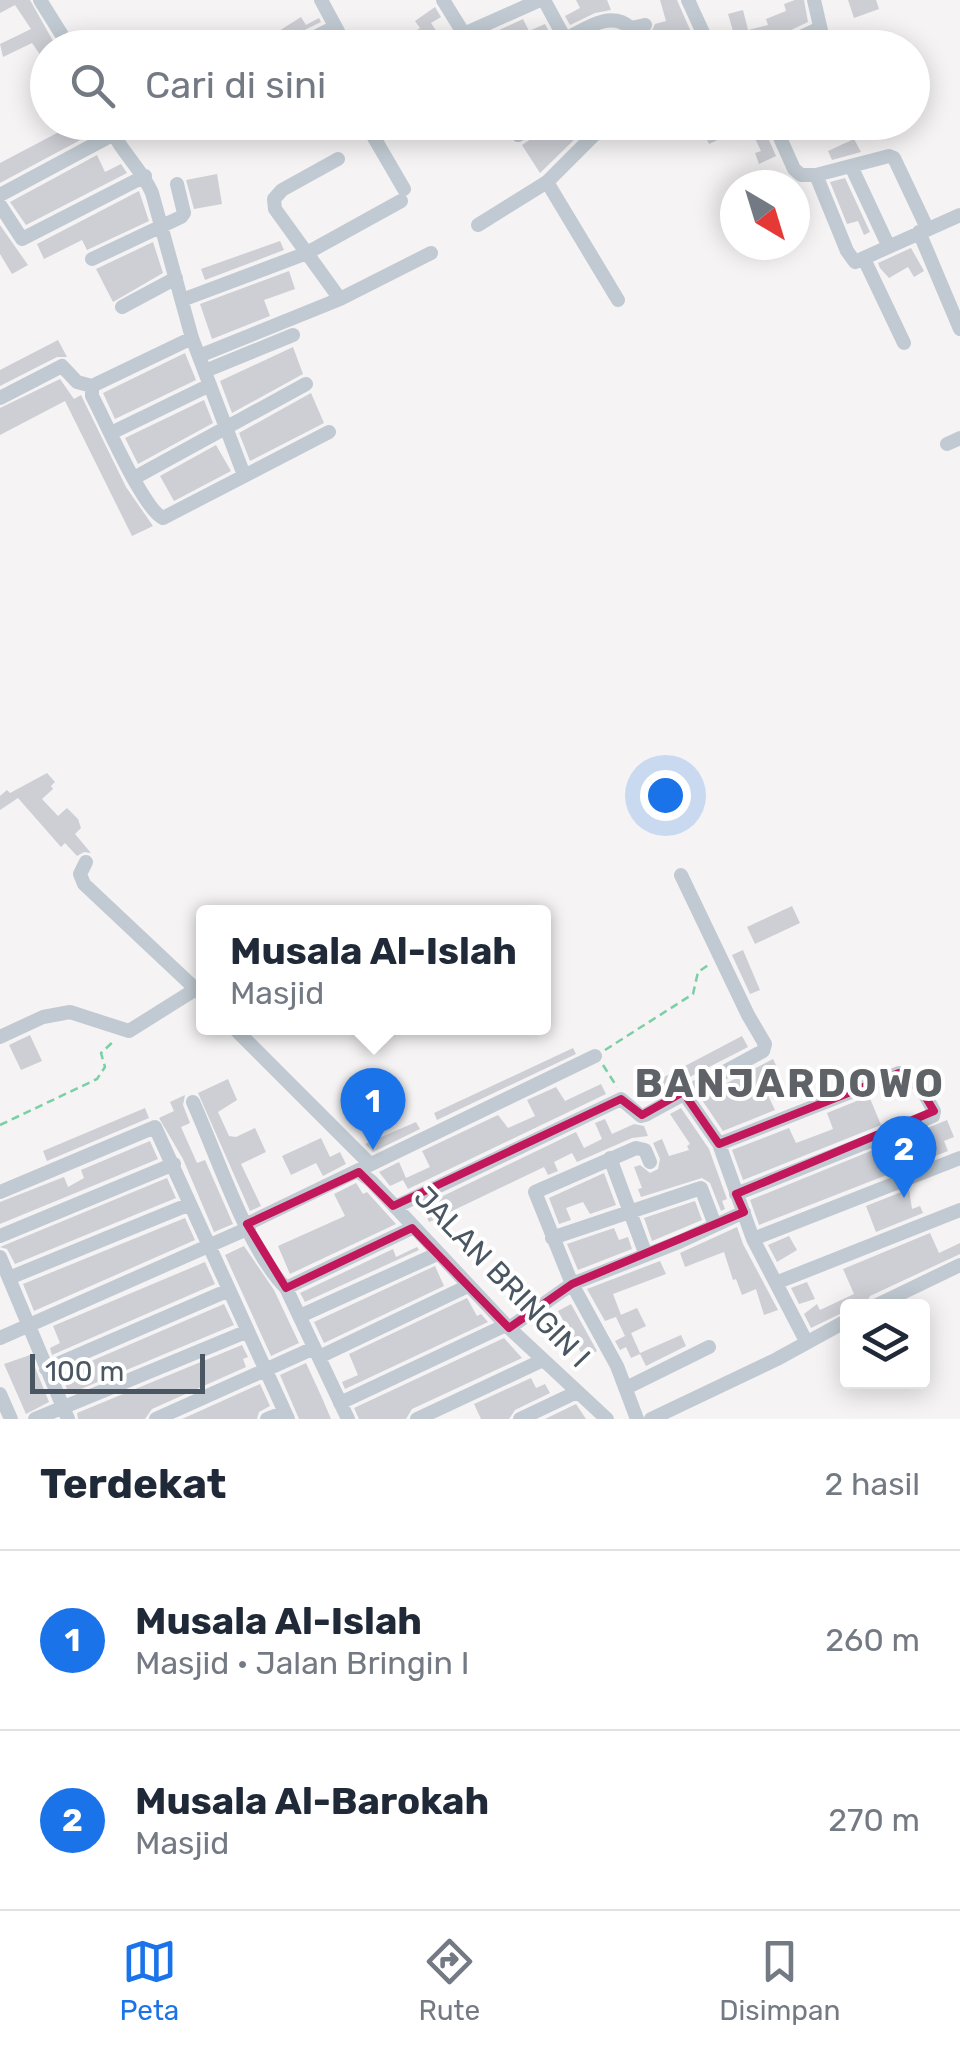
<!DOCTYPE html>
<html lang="id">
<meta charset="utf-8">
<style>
body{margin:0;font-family:Rubik,sans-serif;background:#f6f6f7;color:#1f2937}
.controls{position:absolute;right:30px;bottom:30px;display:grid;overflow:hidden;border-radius:10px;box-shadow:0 5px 25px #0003}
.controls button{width:90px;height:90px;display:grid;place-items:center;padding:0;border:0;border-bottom:2px solid #e0e1e3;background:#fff;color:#1f2937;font:50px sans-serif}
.compass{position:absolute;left:720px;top:170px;width:90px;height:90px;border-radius:50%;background:#fff;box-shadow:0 5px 25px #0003;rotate:142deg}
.scale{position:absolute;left:30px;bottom:25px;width:175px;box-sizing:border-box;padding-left:10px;border:5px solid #4a5661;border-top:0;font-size:28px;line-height:35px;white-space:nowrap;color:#4a5661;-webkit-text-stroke:8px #fff;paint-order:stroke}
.you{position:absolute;left:665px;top:795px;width:35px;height:35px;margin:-25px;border:8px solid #fff;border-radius:50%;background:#1a73e8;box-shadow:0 0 0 15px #1a73e833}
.badge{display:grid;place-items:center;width:65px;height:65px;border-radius:50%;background:#1a73e8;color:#fff;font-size:32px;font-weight:700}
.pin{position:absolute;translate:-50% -82px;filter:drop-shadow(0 2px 5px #0008)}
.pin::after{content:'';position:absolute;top:52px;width:35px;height:30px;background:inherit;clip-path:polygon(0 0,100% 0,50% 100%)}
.popup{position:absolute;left:196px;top:905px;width:355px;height:130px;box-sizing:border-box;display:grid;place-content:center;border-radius:10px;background:#fff;filter:drop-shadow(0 2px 8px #0005);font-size:32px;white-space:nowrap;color:#747a83}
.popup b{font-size:38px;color:#1f2937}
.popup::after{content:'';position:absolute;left:50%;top:100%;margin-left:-20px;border:20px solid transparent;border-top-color:#fff}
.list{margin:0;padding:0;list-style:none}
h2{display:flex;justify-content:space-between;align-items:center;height:130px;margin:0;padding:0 40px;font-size:42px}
h2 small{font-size:32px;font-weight:400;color:#747a83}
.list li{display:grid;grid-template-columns:65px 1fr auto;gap:30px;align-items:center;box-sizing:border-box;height:180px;padding:0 40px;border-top:2px solid #e0e1e3}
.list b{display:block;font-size:38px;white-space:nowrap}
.list p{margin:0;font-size:32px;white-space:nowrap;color:#747a83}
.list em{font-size:32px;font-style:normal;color:#747a83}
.icon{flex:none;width:55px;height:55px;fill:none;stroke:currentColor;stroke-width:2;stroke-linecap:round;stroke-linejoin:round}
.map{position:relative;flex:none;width:960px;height:1419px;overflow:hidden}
.search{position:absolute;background:#fff;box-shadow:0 5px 25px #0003;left:30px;right:30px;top:30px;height:110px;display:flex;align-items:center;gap:25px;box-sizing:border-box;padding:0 35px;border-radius:55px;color:#747a83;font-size:38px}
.sheet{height:490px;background:#fff}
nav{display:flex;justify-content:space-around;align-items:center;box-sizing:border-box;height:140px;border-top:2px solid #e0e1e3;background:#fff;font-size:28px;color:#747a83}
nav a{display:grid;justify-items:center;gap:5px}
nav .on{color:#1a73e8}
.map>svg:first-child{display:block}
</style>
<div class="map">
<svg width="960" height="1419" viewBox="0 0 960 1419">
<rect width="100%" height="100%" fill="#f5f3f3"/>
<path fill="#cdcfd5" d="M0 0H30L57 48H48V66L32 43 3 57 0 44 31 29 15 5 0 13Z
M576 0H607L611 10 595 13 570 25 565 16 580 8Z
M660 0H677L698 48H676L675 42 659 48H640L636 38 651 33 655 24 666 21Z
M795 0H804L808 22 770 40 768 34 735 43 738 48H720L716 36 733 31 728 14 743 10 748 30 768 25 766 19 786 11 784 4Z
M848 0H876L879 9 854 18Z
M435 7 441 17 431 23 443 41 433 47 427 37 418 44 411 34 420 28 415 21Z
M301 17 306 25 319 18 321 22 288 38 283 48H277L271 36Z
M523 19 529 31 545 24 558 48H471V43Z
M78 122H92L97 131 0 183V163Z
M565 122H571L579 135 540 173 522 145 540 133 543 137Z
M686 122H718L715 124 722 138 709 144 702 130 691 134Z
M747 122H761L776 156 759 164 755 153 761 151Z
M854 139 861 152 832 160 828 151Z
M97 155 105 172 121 164 127 173 26 225 10 202Z
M217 174 222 204 194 209 186 180Z
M845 178 870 232 864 235 858 221 847 224 830 182Z
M139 191 149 221 87 250 82 240 44 259 37 244Z
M0 225 28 265 12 274 0 254Z
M280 241 284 250 205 280 201 269Z
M153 242 163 273 113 302 96 269Z
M911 248 924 271 914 277 908 267 889 278 880 268 878 263Z
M289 271 295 289 264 300 270 316 212 339 200 304Z
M58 340 67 357H57L0 386V370Z
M293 347 303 374 232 413 220 381Z
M185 353 196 380 115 419 103 393Z
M60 379 74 399 81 395 126 487 153 526 132 536 65 401 0 435V408Z
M311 393 324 423 250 461 239 433Z
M204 400 213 423 138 464 125 438Z
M216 445 231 471 174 501 160 476Z
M47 773 55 782 51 786 53 789 42 799 58 816 67 808 78 819 81 828 75 834 91 853 84 852 77 856 65 843 61 847 18 798 0 810V796L7 790 10 793Z
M792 906 800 923 755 944 747 927Z
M743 950 760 990 750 994 732 955Z
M30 1035 42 1061 21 1070 9 1045Z
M742 1036 748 1047 641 1102 650 1096 645 1087Z
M573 1048 576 1054 437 1120 434 1113Z
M773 1059 783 1080 765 1089 775 1110 723 1131 700 1097Z
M228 1079 237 1100 218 1112 229 1136 236 1137 255 1128 266 1152 241 1164 261 1206 250 1211 198 1093Z
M601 1084 606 1094 408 1189 403 1180 390 1186 379 1172 399 1162 406 1178 430 1167 422 1151 498 1115 508 1128 535 1116 527 1100 556 1087 565 1101Z
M185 1095 183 1105 190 1123 181 1127 197 1163 205 1160 233 1224 214 1232 183 1159 159 1118 174 1111 170 1102Z
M869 1096 881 1125 743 1180 732 1150 789 1128 796 1143 820 1134 833 1129 827 1113Z
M145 1108 149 1118 47 1161 43 1151Z
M681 1108 709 1149 727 1199 722 1201 725 1209 721 1211 710 1183 702 1178 641 1197 638 1189 642 1188 634 1167 640 1165 650 1173 658 1169 660 1159 653 1143 662 1139 669 1156 689 1150 687 1146 690 1144 670 1114Z
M605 1119 612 1134 634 1124 644 1126 648 1136 632 1138 577 1162 572 1153 554 1162 558 1171 548 1175 544 1167 429 1222 422 1206 576 1132 584 1148 602 1139 595 1123Z
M947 1120 954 1137 944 1141 948 1151 759 1225 750 1200Z
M416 1122 420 1129 373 1152 365 1144Z
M321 1138 330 1157 340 1152 346 1164 323 1176 316 1163 291 1175 282 1156Z
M150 1141 158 1159 0 1224V1202L64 1177 68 1187 84 1178 81 1170Z
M604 1173 616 1205 590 1214 583 1202 566 1208 571 1220 559 1224 549 1198Z
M167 1178 176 1198 15 1264 7 1249 0 1247Z
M356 1183 363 1194 367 1192 396 1224 290 1274 278 1246 345 1216 334 1194Z
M909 1189 912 1209 920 1206 923 1213 876 1232 866 1206Z
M695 1201 702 1220 652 1241 644 1218Z
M185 1218 195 1240 34 1311 23 1284Z
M737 1227 743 1244 778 1310 764 1315 756 1289 742 1295 736 1279 733 1280 724 1252 685 1267 680 1253Z
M614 1228 619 1240 628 1237 632 1249 578 1270 567 1244Z
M930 1233 939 1253 960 1243V1254L870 1296 865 1306H848V1310L811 1328 804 1314 817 1304 820 1310 854 1294 843 1269Z
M789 1236 797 1250 777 1262 768 1245Z
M244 1246 274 1290 299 1343 271 1356 225 1255Z
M417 1247 419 1250 305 1302 300 1293 393 1249 396 1257Z
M660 1261 666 1274 613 1294 621 1315 605 1321 587 1289Z
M205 1262 215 1284 52 1355 50 1348 60 1343 53 1326Z
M435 1266 444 1286 324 1343 314 1322Z
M807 1282 815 1299 799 1304 791 1288Z
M467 1298 477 1316 481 1314 488 1322 345 1389 342 1382 358 1375 349 1354Z
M224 1304 234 1325 69 1394 61 1374Z
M571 1304 597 1351 584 1358 558 1311Z
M637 1308 646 1326 625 1336 616 1317Z
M631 1333 640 1353 681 1335 686 1346 646 1366 640 1354 631 1358 626 1347 620 1350 615 1341Z
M504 1338 522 1358 412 1409 406 1419H359L354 1408Z
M242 1345 248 1357 243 1359 246 1367 152 1409 145 1419H78L77 1413Z
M30 1355 49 1402 26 1414 4 1364Z
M306 1363 323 1400 331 1419H299L280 1375Z
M531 1378 536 1388 545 1384 550 1393 515 1410 509 1419H481L474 1404Z
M260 1384 270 1406 259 1412 257 1419H182Z
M576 1404 586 1419H545Z"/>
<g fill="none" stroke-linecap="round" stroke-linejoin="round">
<path stroke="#7ad0a6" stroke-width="2.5" stroke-dasharray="8 5" stroke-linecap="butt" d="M605 1050 693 994 698 972 710 964
M603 1065 617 1087
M0 1125 97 1079 105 1067 101 1053 115 1040"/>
<path stroke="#c1cad2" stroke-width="14" d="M40 0 70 48
M321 0 347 48
M443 0 464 34
M544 0 570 48
M688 0 710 48
M814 0 825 48
M566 39C587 28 610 10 631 28L645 25
M293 48 335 27
M452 48 464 34 540 0
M777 48 820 28
M109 122C117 149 141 167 152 193L192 338 244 475
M365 122 404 189
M773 122 794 169 801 175H816L889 156 894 158 927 228
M518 135 536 122
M338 159 282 190 274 199 275 209 340 299
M851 166 888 245
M816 175 847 251 855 262 960 215
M547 182 618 300
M0 195 112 135
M0 205 22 239 145 176
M478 225 547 182 607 122
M919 232 960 329
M92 259 181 217 184 213 177 184
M864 259 904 343
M182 300 307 253 401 201
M122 307 176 278
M199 356 340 299 431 253
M205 371 293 335
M92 386V396C105 420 143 509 163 518L329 432
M92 386 192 338
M0 398 62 366 77 382 92 386
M111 433 210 385
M947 444 960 438
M134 478 306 384
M86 862 80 874 84 884 202 995
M234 1028 370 1164
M0 1037 43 1017 70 1012 129 1031 196 989
M683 1092 719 1144 753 1239 806 1341
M193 1102C217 1155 247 1249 286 1288L348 1419
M719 1144 899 1073C918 1075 925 1096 934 1111L933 1116 736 1194
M610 1158 646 1255
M359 1172 371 1181 506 1325 607 1419
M0 1192 155 1127 288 1419
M395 1207 621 1099 641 1116 645 1115 763 1051 765 1044 748 1015 681 875
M247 1224 595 1056
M0 1236 174 1164
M552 1238 701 1188 715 1225
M753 1239 960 1158
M0 1257 68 1419
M9 1278 190 1204
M778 1282 960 1210
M286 1288 412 1228
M875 1306 960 1265
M300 1316 437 1254
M509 1328 572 1284 679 1242 744 1212
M0 1338 249 1228
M319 1357 468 1286
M46 1369 229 1290
M626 1388 709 1347
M0 1394 11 1419
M340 1403 506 1325
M35 1419 248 1331
M156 1419 314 1348
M267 1419 285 1412
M417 1419 541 1361
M520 1419 577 1392
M637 1419 617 1366 572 1284 535 1192 636 1148 645 1150 650 1162
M651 1419 777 1359 848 1320"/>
</g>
<path fill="none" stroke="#c2185b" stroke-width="8" stroke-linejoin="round" d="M899 1073 916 1081 934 1111 736 1194 744 1212 572 1284 509 1328 412 1228 286 1288 247 1224 359 1172 393 1206 621 1099 642 1115 683 1092 719 1144Z"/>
<g text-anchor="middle" stroke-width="8" stroke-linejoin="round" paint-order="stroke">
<g font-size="30" fill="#4a5661" stroke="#fff">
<text transform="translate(502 1277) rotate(46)" y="10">JALAN BRINGIN I</text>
</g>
<g font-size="40" font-weight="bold" letter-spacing="2.5" fill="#5f6368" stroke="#fff">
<text x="790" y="1097">BANJARDOWO</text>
</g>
</g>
</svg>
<div class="controls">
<button><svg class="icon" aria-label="layers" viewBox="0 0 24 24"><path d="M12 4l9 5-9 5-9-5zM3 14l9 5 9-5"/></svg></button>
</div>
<svg class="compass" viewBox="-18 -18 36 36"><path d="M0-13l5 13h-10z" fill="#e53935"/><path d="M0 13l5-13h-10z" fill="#747a83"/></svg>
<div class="scale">100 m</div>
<div class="you"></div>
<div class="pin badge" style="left:373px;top:1150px">1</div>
<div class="popup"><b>Musala Al-Islah</b>Masjid</div>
<div class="pin badge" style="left:904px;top:1198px">2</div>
<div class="search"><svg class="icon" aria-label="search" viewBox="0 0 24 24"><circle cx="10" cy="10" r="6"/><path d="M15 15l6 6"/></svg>Cari di sini</div>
</div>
<section class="sheet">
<h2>Terdekat<small>2 hasil</small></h2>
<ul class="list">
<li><span class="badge">1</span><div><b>Musala Al-Islah</b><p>Masjid · Jalan Bringin I</p></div><em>260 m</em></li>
<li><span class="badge">2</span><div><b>Musala Al-Barokah</b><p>Masjid</p></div><em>270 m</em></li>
</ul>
</section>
<nav>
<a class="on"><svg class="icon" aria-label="map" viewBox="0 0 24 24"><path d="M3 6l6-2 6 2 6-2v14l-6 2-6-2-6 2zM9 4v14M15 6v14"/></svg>Peta</a>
<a><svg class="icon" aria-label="directions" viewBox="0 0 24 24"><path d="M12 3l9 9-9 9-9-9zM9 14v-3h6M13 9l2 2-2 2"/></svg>Rute</a>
<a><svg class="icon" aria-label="saved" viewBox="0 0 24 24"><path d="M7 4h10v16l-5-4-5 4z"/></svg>Disimpan</a>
</nav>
